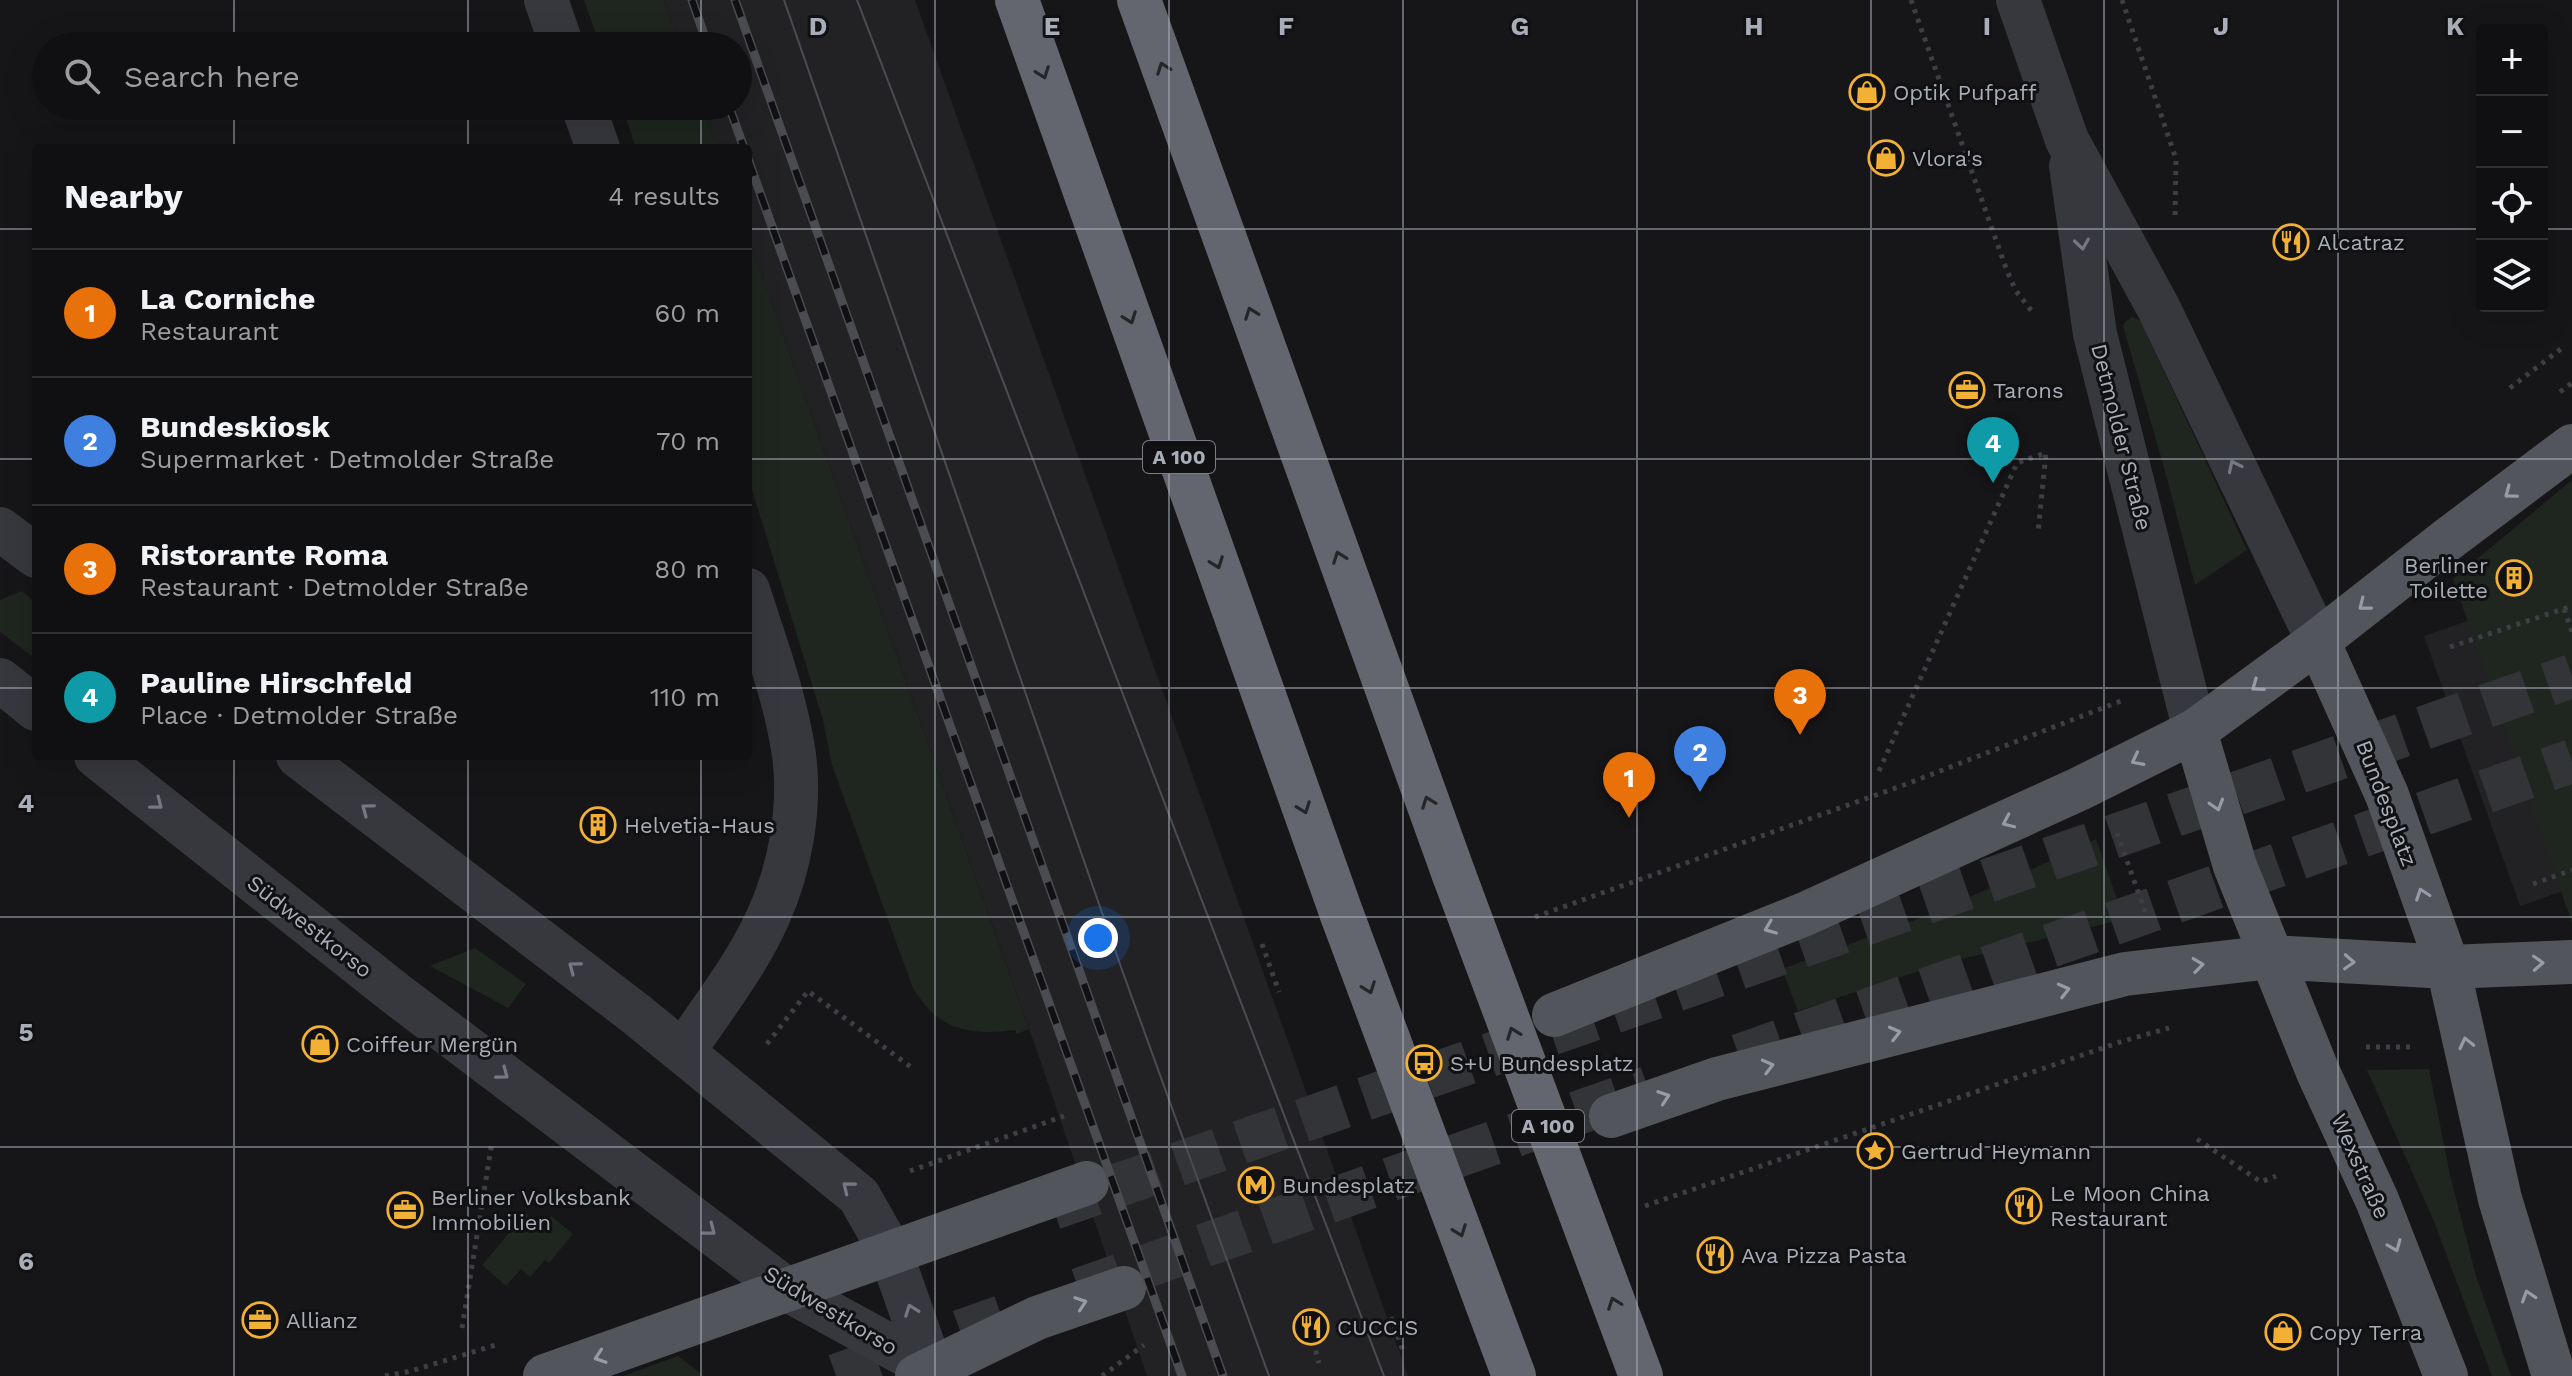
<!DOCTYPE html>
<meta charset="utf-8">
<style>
body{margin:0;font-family:"Work Sans",sans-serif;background:#19191b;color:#f1f3f6}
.controls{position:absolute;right:24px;top:24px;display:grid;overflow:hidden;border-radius:8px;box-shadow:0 8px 32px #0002}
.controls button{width:72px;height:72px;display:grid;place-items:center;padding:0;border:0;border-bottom:2px solid #303032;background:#101012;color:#f1f3f6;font:40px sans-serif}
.you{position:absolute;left:1098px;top:938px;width:28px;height:28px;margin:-20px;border:6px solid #fff;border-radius:50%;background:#1a73e8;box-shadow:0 0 0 12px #1a73e833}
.badge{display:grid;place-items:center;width:52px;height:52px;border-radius:50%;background:#0f766e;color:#fff;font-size:26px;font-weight:700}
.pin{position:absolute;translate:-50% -66px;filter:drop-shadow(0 2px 4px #0008)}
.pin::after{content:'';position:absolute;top:42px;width:28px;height:24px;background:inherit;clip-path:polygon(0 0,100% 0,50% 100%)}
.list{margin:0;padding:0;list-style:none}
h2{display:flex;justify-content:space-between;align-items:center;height:104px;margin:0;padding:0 32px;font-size:34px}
h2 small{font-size:26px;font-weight:400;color:#9c9d9f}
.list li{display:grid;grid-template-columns:52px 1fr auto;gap:24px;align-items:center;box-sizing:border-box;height:128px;padding:0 32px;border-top:2px solid #303032}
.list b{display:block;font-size:30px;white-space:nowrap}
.list p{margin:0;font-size:26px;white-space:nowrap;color:#9c9d9f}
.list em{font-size:26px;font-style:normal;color:#9c9d9f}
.icon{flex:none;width:44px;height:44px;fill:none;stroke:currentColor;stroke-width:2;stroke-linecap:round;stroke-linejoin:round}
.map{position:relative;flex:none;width:2572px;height:1376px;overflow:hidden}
.search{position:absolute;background:#101012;box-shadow:0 8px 32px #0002;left:32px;top:32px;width:720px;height:88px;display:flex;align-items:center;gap:20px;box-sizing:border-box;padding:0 28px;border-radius:44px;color:#9c9d9f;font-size:30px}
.panel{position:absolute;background:#101012;box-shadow:0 8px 32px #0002;left:32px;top:144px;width:720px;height:616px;border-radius:8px}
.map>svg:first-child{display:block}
</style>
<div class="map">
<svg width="2572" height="1376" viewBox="0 0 2572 1376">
<rect width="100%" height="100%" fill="#161618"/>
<path fill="#222225" d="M664 0H915L1408 1376H1147L1038 1054 748 236V148H717L702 106H738V46H681Z
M2572 585V888L2520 906 2424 636Z"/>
<path fill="#1e261f" d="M584 0H664L681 46H600Z
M622 106H702L717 148H636Z
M748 236 1029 1029 1017 1034 1015 1030C968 1036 937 1030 912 986L832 765 823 720 748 477Z
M2132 317 2140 320 2247 550 2195 585 2165 471 2123 326 2125 322Z
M2572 480V923L2453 579Z
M22 591 36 603V659L0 632V600Z
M2096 839 2124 919 1937 965 1798 1011 1782 969 1920 918 2009 880Z
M475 948 526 984 508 1008 430 966Z
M2429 1069 2450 1175 2476 1276 2511 1376H2492L2433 1219 2367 1070Z
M526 1213 542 1227 551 1216 573 1234 549 1263 545 1260 530 1277 521 1269 506 1286 482 1265Z
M678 1356 704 1376H623Z"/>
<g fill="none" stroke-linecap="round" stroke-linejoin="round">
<path stroke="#333438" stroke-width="44" stroke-dasharray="44 22" stroke-linecap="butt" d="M1739 1056 2572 761
M1053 1208 2572 676
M1079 1290 1648 1088
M836 1376 1007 1315"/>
<path stroke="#3d3f44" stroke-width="5" stroke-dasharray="4 6" stroke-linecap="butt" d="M1911 0 2007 271 2016 291 2034 314
M2122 0 2176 159 2175 218
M2510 388 2562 348
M2560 392 2572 383
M2564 609 2572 632
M2450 647 2572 606
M1879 771 2017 463 2046 453 2038 533
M2117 833 2146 914
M2533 884 2572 870
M1535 917 1904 785 2126 699
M1262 944 1279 992
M767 1044 808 991 915 1070
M2366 1047H2412
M2197 1139 2261 1182 2276 1176
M910 1171 1064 1116
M1645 1206 2120 1042 2169 1028
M1391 1317 1403 1351
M462 1328 492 1142
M1313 1341 1319 1363
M385 1376 411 1371 499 1344
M1102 1376 1144 1345"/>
<path stroke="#37383d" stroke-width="44" d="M546 0 562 46
M2018 0 2067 140 2159 309 2318 641
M583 106 598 148
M2071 166 2095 334 2195 731
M0 529 36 556
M0 680 36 709
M96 756 395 993 786 1289 932 1369
M298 756 636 1014 859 1196 890 1251 934 1376
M683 1052C711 1010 748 963 768 917 790 869 801 808 794 755 786 699 765 643 748 590"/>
<path stroke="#53555c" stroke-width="44" d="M2318 641 2387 795 2448 967 2500 1199 2554 1376
M2195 731 2235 866 2318 1072 2377 1200 2446 1376
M1554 1015 1805 914 2079 789 2195 731 2318 641 2447 540 2572 446
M1611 1116 1717 1079 2125 974 2271 957 2448 967 2572 962
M545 1376 1087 1183
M917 1376 1037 1318 1124 1288"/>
<path stroke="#63666e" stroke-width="44" d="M1017 0 1342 915
M1139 0 1454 875"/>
<path stroke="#4a4c52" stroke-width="2" d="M784 0 1122 970 1269 1376
M857 0 1384 1376"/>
<defs>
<path id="rail" d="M692 0 708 46
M735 0 1223 1376
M729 106 744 148
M748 159 1182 1376"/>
</defs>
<use href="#rail" stroke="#4a4c52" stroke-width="9"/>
<use href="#rail" stroke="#111113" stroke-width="6" stroke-dasharray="18" stroke-linecap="butt"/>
<path stroke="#63666e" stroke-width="44" d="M1454 875 1641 1376
M1342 915 1514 1376"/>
</g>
<defs><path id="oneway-chevron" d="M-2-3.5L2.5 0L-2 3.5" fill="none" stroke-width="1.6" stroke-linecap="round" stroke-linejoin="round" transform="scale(2)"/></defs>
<g stroke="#26262a">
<use href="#oneway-chevron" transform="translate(1163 68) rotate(-110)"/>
<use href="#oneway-chevron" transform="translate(1043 73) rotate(70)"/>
<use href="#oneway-chevron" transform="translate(1251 313) rotate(-110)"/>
<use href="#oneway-chevron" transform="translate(1130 318) rotate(70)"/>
<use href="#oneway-chevron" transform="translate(1339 557) rotate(-110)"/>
<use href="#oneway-chevron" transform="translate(1217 563) rotate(70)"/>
<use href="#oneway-chevron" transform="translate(1428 802) rotate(-110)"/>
<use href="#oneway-chevron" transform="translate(1304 808) rotate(70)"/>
<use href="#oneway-chevron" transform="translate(1369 988) rotate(70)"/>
<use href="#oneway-chevron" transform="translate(1513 1033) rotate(-110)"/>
<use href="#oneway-chevron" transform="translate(1460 1231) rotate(70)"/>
<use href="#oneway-chevron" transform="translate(1614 1303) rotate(-110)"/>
</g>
<g stroke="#757881">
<use href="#oneway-chevron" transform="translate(2082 244) rotate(82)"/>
<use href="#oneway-chevron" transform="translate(2234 466) rotate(-116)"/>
<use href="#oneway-chevron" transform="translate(157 804) rotate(38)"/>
<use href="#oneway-chevron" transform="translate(367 809) rotate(-143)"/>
<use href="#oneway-chevron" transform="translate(574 967) rotate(-143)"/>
<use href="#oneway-chevron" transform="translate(503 1074) rotate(37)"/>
<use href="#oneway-chevron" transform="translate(848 1187) rotate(-141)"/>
<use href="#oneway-chevron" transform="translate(710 1230) rotate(38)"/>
<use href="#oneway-chevron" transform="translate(911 1310) rotate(-110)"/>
</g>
<g stroke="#979ba6">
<use href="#oneway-chevron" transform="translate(2510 493) rotate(143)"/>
<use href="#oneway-chevron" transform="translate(2364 605) rotate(142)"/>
<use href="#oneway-chevron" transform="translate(2257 686) rotate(144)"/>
<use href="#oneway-chevron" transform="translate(2137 760) rotate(153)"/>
<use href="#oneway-chevron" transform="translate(2217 805) rotate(73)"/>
<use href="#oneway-chevron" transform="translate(2008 822) rotate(156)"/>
<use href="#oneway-chevron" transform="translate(2422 894) rotate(-109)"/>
<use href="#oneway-chevron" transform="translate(1770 928) rotate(158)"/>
<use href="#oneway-chevron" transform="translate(2349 962) rotate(3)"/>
<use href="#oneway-chevron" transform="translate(2538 963) rotate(-3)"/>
<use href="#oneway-chevron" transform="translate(2198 965) rotate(-7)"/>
<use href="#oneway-chevron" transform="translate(2064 990) rotate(-14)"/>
<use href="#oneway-chevron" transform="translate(1895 1033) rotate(-14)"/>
<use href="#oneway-chevron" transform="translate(2466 1043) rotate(-103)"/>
<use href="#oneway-chevron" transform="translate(1768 1066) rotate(-14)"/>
<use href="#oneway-chevron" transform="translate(1664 1097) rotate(-19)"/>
<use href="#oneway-chevron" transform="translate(2395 1246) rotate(68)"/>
<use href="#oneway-chevron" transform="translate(2528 1296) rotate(-108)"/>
<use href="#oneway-chevron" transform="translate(1081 1303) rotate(-19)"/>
<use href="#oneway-chevron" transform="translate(600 1357) rotate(161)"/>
</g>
<path fill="none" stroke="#a8adb8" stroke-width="2" stroke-opacity="0.55" d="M234 0V46M468 0V46M701 0V46M935 0V1376M1169 0V1376M1403 0V1376M1637 0V1376M1871 0V1376M2104 0V1376M2338 0V1376M234 106V148M468 106V148M701 106V148M0 229H36M748 229H2482M2542 229H2572M0 459H36M748 459H2572M0 688H36M748 688H2572M234 756V1376M468 756V1376M701 756V1376M0 917H2572M0 1147H2572"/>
<defs>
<symbol id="shop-ring" viewBox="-11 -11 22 22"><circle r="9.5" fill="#111113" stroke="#f2b134" stroke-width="1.5"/><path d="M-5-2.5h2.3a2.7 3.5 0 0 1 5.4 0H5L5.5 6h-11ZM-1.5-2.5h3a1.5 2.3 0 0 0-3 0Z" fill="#f2b134"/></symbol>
<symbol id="restaurant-ring" viewBox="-11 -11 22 22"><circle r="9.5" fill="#111113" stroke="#f2b134" stroke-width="1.5"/><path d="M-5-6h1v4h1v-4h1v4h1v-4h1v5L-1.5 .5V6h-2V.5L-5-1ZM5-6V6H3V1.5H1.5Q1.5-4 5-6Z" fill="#f2b134"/></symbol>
<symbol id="office-ring" viewBox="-11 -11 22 22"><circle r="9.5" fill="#111113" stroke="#f2b134" stroke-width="1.5"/><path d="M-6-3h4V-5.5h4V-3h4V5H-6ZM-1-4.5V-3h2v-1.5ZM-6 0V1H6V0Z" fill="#f2b134"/></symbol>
<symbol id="building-ring" viewBox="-11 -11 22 22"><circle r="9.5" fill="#111113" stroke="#f2b134" stroke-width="1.5"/><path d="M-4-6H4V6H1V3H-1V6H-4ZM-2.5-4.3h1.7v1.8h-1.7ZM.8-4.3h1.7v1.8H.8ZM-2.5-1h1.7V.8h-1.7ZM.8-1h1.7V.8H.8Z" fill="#f2b134"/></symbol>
<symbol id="bus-ring" viewBox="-11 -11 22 22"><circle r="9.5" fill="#111113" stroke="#f2b134" stroke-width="1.5"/><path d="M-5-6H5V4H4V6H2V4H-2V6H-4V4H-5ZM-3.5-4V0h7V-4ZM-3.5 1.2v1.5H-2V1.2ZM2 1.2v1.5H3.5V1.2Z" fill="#f2b134"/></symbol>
<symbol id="sight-ring" viewBox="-11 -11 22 22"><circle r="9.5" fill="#111113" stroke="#f2b134" stroke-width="1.5"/><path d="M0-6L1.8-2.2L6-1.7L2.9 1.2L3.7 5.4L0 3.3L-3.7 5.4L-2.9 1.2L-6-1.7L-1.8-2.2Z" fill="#f2b134"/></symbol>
<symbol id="metro-ring" viewBox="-11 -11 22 22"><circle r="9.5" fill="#111113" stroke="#f2b134" stroke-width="1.5"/><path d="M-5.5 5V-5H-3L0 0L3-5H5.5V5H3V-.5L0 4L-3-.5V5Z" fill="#f2b134"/></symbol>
</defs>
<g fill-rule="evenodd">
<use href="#shop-ring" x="1847" y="72" width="40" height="40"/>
<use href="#shop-ring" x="1866" y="138" width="40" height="40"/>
<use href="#restaurant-ring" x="2271" y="222" width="40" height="40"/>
<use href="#office-ring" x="1947" y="370" width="40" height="40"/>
<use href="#building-ring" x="2494" y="558" width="40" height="40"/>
<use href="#building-ring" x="578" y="805" width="40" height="40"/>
<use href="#shop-ring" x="300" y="1024" width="40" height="40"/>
<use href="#bus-ring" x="1404" y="1043" width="40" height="40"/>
<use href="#sight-ring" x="1855" y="1131" width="40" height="40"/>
<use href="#metro-ring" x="1236" y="1165" width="40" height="40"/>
<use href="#restaurant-ring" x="2004" y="1186" width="40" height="40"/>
<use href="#office-ring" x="385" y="1190" width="40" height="40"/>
<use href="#restaurant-ring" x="1695" y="1235" width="40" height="40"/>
<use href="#office-ring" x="240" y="1300" width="40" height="40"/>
<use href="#restaurant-ring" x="1291" y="1307" width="40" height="40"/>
<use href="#shop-ring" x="2263" y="1312" width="40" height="40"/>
</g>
<g text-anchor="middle" stroke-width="6" stroke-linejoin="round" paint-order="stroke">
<g fill="#111113" stroke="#7b7e86" stroke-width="2">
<rect x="1143" y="441" width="72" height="32" rx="6"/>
<rect x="1512" y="1110" width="72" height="32" rx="6"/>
</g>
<g font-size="20" font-weight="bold" fill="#a8adb8">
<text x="1179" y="464">A 100</text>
<text x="1548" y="1133">A 100</text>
</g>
<g font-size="22" fill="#a8adb8" stroke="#111113" text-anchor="start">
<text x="1893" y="100">Optik Pufpaff</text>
<text x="1912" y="166">Vlora's</text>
<text x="2317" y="250">Alcatraz</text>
<text x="1993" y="398">Tarons</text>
<text x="2488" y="573" text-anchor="end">Berliner<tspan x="2488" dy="25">Toilette</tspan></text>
<text x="624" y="833">Helvetia-Haus</text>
<text x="346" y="1052">Coiffeur Mergün</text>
<text x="1450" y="1071">S+U Bundesplatz</text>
<text x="1901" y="1159">Gertrud Heymann</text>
<text x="1282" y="1193">Bundesplatz</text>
<text x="2050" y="1201">Le Moon China<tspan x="2050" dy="25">Restaurant</tspan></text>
<text x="431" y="1205">Berliner Volksbank<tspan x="431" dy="25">Immobilien</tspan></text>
<text x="1741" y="1263">Ava Pizza Pasta</text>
<text x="286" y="1328">Allianz</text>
<text x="1337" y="1335">CUCCIS</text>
<text x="2309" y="1340">Copy Terra</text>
</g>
<g font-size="22" fill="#a8adb8" stroke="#111113">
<text transform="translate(2122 437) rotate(76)" y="8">Detmolder Straße</text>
<text transform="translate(2387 803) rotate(69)" y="8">Bundesplatz</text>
<text transform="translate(310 926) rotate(38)" y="8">Südwestkorso</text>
<text transform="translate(2361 1166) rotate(66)" y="8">Wexstraße</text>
<text transform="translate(831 1310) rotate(31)" y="8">Südwestkorso</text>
</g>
</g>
<g font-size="26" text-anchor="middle" font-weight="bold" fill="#a8adb8" stroke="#111113" stroke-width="6" stroke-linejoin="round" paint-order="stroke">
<text x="818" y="35">D</text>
<text x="1052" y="35">E</text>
<text x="1286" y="35">F</text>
<text x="1520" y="35">G</text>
<text x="1754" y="35">H</text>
<text x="1987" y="35">I</text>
<text x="2221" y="35">J</text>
<text x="2455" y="35">K</text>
<text x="26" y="812">4</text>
<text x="26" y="1041">5</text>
<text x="26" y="1270">6</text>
</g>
</svg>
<div class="controls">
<button>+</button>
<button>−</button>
<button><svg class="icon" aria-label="locate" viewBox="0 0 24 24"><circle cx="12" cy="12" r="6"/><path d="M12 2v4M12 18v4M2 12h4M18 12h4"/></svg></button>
<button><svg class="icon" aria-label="layers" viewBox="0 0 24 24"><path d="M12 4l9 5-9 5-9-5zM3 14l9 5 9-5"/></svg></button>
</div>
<div class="you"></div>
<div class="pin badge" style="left:1629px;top:818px;background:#e8710a">1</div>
<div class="pin badge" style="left:1700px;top:792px;background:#3f7fe0">2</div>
<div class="pin badge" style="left:1800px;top:735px;background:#e8710a">3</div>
<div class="pin badge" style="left:1993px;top:483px;background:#0f9aa8">4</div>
<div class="search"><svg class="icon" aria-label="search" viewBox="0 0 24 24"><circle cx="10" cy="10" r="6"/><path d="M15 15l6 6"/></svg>Search here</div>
<section class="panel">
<h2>Nearby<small>4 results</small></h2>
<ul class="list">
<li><span class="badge" style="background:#e8710a">1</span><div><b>La Corniche</b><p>Restaurant</p></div><em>60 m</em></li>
<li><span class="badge" style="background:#3f7fe0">2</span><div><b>Bundeskiosk</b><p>Supermarket · Detmolder Straße</p></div><em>70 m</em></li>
<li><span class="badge" style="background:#e8710a">3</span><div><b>Ristorante Roma</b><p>Restaurant · Detmolder Straße</p></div><em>80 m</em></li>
<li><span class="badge" style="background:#0f9aa8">4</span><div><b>Pauline Hirschfeld</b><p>Place · Detmolder Straße</p></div><em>110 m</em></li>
</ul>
</section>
</div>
